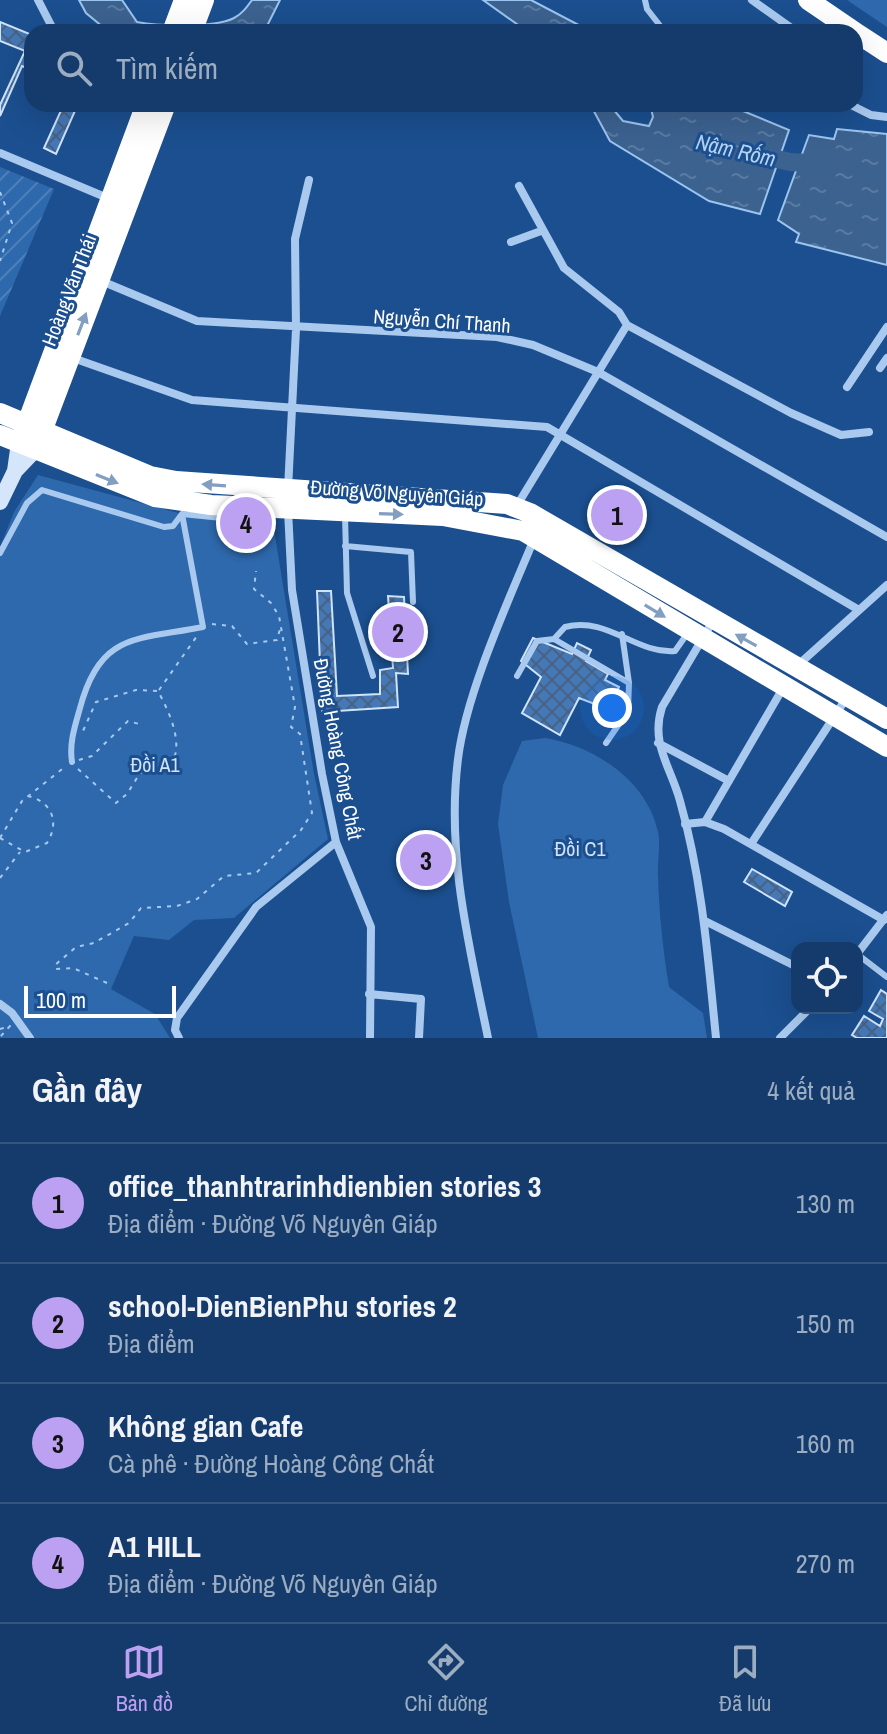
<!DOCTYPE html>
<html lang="vi">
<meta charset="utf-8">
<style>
body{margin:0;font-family:"Archivo Narrow",sans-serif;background:#1d4271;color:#f1f3f6}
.controls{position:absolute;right:24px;bottom:24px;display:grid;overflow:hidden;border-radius:16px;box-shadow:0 8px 32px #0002}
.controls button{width:72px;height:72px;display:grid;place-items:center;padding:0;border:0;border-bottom:2px solid #33557e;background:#143b6b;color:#f1f3f6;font:40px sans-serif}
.scale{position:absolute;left:24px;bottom:20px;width:152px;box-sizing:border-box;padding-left:8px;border:4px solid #fff;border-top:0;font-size:22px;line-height:28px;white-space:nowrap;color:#fff;-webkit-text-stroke:6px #1b4f8f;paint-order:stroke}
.you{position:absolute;left:612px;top:708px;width:28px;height:28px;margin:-20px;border:6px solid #fff;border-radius:50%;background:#1a73e8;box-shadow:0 0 0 12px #1a73e833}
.badge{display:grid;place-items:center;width:52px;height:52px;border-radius:50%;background:#bca0f2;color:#111;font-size:26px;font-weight:700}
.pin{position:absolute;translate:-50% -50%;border:4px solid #fff;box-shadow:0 2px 8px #0006}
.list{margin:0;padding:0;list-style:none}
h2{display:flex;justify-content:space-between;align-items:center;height:104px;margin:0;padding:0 32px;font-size:34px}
h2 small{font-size:26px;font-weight:400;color:#9dadc1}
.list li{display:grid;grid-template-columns:52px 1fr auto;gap:24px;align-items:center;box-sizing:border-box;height:120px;padding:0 32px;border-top:2px solid #33557e}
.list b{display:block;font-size:30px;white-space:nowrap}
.list p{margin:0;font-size:26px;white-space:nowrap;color:#9dadc1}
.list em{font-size:26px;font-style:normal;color:#9dadc1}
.icon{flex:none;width:44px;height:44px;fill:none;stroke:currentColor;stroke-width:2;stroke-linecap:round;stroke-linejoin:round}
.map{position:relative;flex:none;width:887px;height:1038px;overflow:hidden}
.search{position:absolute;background:#143b6b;box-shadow:0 8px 32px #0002;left:24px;right:24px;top:24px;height:88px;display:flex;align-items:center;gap:20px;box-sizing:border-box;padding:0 28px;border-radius:24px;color:#9dadc1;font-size:30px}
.sheet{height:584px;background:#143b6b}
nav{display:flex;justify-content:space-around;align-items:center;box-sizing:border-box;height:112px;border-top:2px solid #33557e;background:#143b6b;font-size:22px;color:#9dadc1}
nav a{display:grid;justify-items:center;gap:4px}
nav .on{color:#bca0f2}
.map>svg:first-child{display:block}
</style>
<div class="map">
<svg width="887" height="1038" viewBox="0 0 887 1038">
<defs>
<pattern id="garden-furrows" width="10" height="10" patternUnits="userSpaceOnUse" patternTransform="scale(2)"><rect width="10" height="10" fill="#2e69ad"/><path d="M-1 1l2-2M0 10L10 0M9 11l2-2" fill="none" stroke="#4d80b9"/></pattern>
<pattern id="water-ripples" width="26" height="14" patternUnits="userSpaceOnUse" patternTransform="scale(2)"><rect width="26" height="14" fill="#3c6290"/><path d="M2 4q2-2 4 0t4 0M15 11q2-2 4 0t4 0" fill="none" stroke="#597aa1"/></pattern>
<pattern id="building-cross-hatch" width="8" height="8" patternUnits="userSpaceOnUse" patternTransform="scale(2)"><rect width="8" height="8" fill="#4478b7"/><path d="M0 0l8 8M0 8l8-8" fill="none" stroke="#486282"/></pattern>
</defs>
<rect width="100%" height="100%" fill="#1b4f8f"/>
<path fill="#2e69ad" d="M847 0H887V27Z
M38 475 182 514 203 518H272L314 774 328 839 234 918 194 920 169 940 134 936 111 989 155 1014 170 1038H0V547L14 512Z
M545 738C594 746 647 780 658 832 661 845 657 862 658 875 659 913 663 950 669 987L703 1013 707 1038H538L509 902 498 824 503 785 522 741Z"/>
<path fill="url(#garden-furrows)" d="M0 167 54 189 0 316Z"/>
<path fill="url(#water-ripples)" stroke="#9cc4f0" stroke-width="2" d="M79 0H122L137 22C158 26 215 28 234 18 242 14 247 7 252 0H280L264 32H109L86 13Z
M483 0H531L592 32H528Z
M590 104H609L623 121 649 126 653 117 650 104H726L789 130 760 214 709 201 610 141Z
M837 129 887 134V265L796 242 799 234 778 220 809 135 834 139Z"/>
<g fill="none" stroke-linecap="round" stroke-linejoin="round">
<path stroke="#3c6290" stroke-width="18" d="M755 154 790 162 824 164"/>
</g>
<path fill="url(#building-cross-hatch)" stroke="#cfe3fa" stroke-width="2" d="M0 22 32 35 25 51 0 41Z
M25 51 32 55V70L22 66 0 116V105Z
M64 104H78L56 154 44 148Z
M613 490 641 503 634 517 607 502Z
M598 497 631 517 623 532 616 529 619 523 599 512 596 518 589 514Z
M317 591H331L337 696 380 694V670L393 668 388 596 404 597 408 674 396 673 398 707 322 712Z
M533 638 572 654 577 643 591 650 586 661 608 674 605 680 619 687 608 709 579 698 560 735 522 713 541 677 521 661Z
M752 869 792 892 785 906 744 882Z
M881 990 887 994V1038H857L852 1035 864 1016 880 1026 883 1019 869 1011Z"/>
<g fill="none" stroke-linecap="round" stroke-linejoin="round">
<path stroke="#a9c9ee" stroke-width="2" stroke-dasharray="4 6" stroke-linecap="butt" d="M0 192 12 223 0 261
M212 624 232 626 247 644 277 640 281 625
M159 690 197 636
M79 760 92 756 128 721 143 725
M78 769 116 803 127 794 140 773 173 761C183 740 168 710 158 691L136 690 96 702 83 731
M0 838 22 801 66 766
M0 838 25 852 47 843C60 822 52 802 28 796
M0 878 20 852
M107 983 73 968 56 969 55 965 76 947 94 943 129 923 141 908 177 906 197 899 224 876 256 873 301 830 312 813 300 734 291 727 295 707 279 616 271 603 254 589 256 571
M0 1029 10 1026 0 1037"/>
<path stroke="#a9c9ee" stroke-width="6" d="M645 0 647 9 665 32
M345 515 347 593 373 676
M345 546 411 552 413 602
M0 553 27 503 42 490 164 527 173 526 182 514 242 520 245 510
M554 639 565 627C608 616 635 654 675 651L687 634
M517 676 537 641 554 639 629 683
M606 743 628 711 629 683 622 634
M72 762C69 743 75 726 80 708 100 632 137 640 203 627L182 514
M857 954 887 977"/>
<path stroke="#a9c9ee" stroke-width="8" d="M38 0 52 27
M752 0 797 32
M849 104 871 115 887 117
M0 153 110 199
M511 242 541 231
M99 280 197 321 497 337 533 345 598 372 887 537
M627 325 791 413 841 435 869 432
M70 357 192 400 547 427 859 610
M880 368 887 358
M847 387 887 327
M288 489 296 329 295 239 309 180
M516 507 627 325 619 312 564 268 519 186
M288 510 292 590 322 774 336 842 371 927 370 1038
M713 621 662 707C650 744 671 767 680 801 702 878 708 958 716 1038
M798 665 887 585
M658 743 729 781
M705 822 783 688
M685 824 705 822 724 829 884 920
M751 844 847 697
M705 921 797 967
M857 954 887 915
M369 994 421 999 419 1038
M0 1004 12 1013 30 1038
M179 1038 175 1030 177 1018 256 907 336 842
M488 1038C469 945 446 854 458 759 466 693 508 602 534 539
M780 1038 810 1008"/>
<path stroke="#d6e6fa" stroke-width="16" d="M19 443 15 471 35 450
M0 502 15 471"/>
<path stroke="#fff" stroke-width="20" d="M808 0 855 32
M172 32 184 0
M192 32 204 0
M855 32 887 53
M0 413 150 476 176 481 507 504 530 513 887 719
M23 434 146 104
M0 435 155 497 211 505 443 516 523 531 887 747
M38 442 166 104"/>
</g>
<defs><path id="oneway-solid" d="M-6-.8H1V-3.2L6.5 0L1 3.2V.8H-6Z" transform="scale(2)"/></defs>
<g fill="#829ec1">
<use href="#oneway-solid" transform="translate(82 324) rotate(-69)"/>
<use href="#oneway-solid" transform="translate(107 479) rotate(22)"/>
<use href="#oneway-solid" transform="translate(214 485) rotate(-176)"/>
<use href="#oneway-solid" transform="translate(391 514) rotate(2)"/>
<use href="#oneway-solid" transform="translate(655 611) rotate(31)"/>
<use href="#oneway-solid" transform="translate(746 640) rotate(-151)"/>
</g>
<g text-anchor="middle" stroke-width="6" stroke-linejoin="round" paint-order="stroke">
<g font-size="20" fill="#fff" stroke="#1b4f8f">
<text transform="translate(69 290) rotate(-69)" y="7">Hoàng Văn Thái</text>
<text transform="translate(442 321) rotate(4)" y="7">Nguyễn Chí Thanh</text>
<text transform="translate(397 493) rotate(4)" y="7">Đường Võ Nguyên Giáp</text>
<text transform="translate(338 749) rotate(79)" y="7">Đường Hoàng Công Chất</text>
</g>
<g font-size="20" fill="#cfe3fa" stroke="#1b4f8f">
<text x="155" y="772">Đồi A1</text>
<text x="580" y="856">Đồi C1</text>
</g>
<g font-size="22" font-style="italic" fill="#b5d3f5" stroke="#1b4f8f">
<text transform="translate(736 150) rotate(13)" y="8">Nậm Rốm</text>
</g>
</g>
</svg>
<div class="controls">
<button><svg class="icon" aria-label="locate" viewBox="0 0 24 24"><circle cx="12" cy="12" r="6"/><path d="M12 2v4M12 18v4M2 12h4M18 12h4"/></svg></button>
</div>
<div class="scale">100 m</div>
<div class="you"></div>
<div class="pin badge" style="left:617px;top:515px">1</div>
<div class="pin badge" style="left:398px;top:632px">2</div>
<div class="pin badge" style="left:426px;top:860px">3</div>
<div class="pin badge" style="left:246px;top:523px">4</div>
<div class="search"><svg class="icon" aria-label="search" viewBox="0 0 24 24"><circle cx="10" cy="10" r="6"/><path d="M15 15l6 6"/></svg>Tìm kiếm</div>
</div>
<section class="sheet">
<h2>Gần đây<small>4 kết quả</small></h2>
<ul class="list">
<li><span class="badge">1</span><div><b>office_thanhtrarinhdienbien stories 3</b><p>Địa điểm · Đường Võ Nguyên Giáp</p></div><em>130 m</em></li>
<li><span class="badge">2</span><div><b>school-DienBienPhu stories 2</b><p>Địa điểm</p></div><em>150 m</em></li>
<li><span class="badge">3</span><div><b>Không gian Cafe</b><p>Cà phê · Đường Hoàng Công Chất</p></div><em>160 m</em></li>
<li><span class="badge">4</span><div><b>A1 HILL</b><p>Địa điểm · Đường Võ Nguyên Giáp</p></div><em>270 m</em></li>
</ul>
</section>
<nav>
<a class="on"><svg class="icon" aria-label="map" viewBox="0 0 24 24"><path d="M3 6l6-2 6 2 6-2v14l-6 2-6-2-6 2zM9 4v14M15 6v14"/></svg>Bản đồ</a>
<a><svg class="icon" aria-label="directions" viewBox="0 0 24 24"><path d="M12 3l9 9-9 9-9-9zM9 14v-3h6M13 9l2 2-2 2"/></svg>Chỉ đường</a>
<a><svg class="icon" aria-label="saved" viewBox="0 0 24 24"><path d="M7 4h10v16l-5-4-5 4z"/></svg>Đã lưu</a>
</nav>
